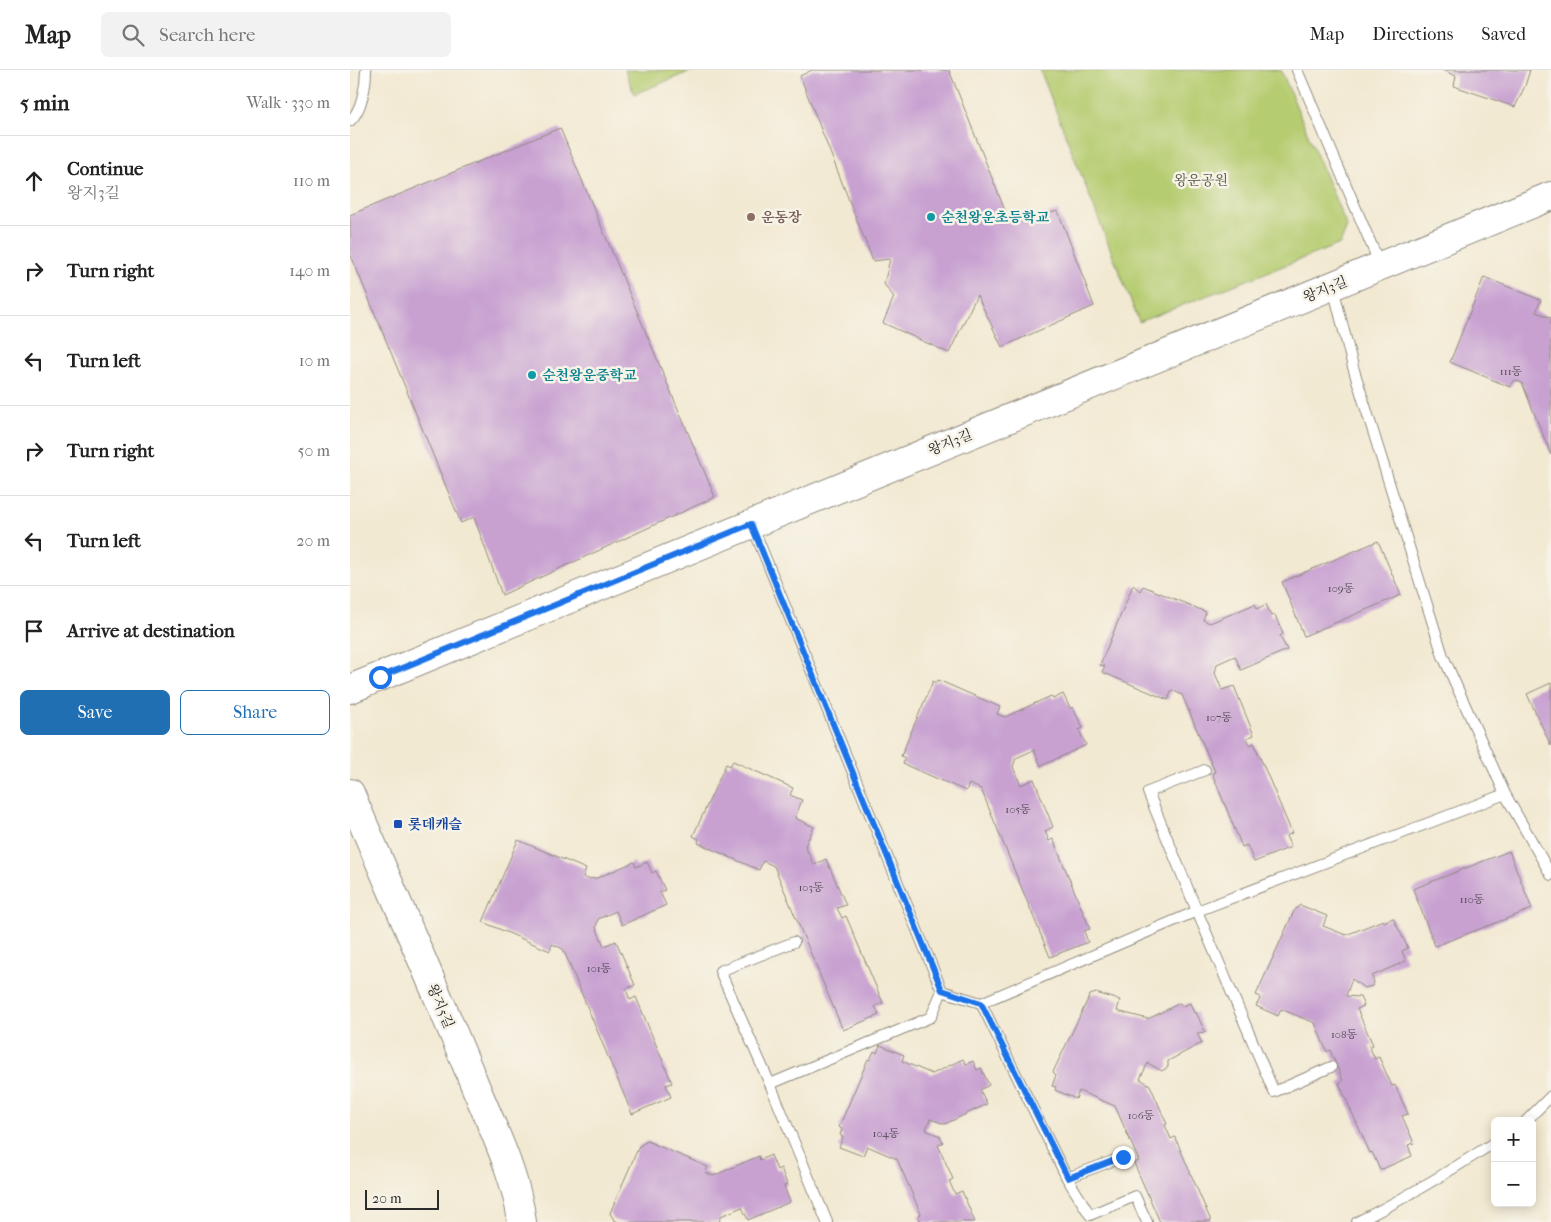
<!DOCTYPE html>
<meta charset="utf-8">
<style>
body{margin:0;font-family:"IM FELL French Canon","Noto Serif KR",serif;background:#f2f2f2;color:#222}
.controls{position:absolute;right:15px;bottom:15px;display:grid;overflow:hidden;border-radius:8px;box-shadow:0 2px 12px #0003}
.controls button{width:45px;height:45px;display:grid;place-items:center;padding:0;border:0;border-bottom:1px solid #e0e0e0;background:#fff;color:#222;font:25px sans-serif}
.scale{position:absolute;left:15px;bottom:12px;width:74px;box-sizing:border-box;padding-left:5px;border:2px solid #2b2b2b;border-top:0;font-size:14px;line-height:18px;white-space:nowrap;color:#2b2b2b;-webkit-text-stroke:4px #f7f3e8;paint-order:stroke}
.stop{position:absolute;width:15px;height:15px;margin:-11px;border:4px solid #1a73e8;border-radius:50%;background:#fff}
.stop.end{background:#1a73e8;border-color:#fff;box-shadow:0 1px 5px #0008}
.list{margin:0;padding:0;list-style:none}
h2{display:flex;justify-content:space-between;align-items:center;height:65px;margin:0;padding:0 20px;font-size:21px}
h2 small{font-size:16px;font-weight:400;color:#767676}
.list li{display:grid;grid-template-columns:32px 1fr auto;gap:15px;align-items:center;box-sizing:border-box;height:90px;padding:0 20px;border-top:1px solid #e0e0e0}
.list b{display:block;font-size:19px;white-space:nowrap}
.list p{margin:0;font-size:16px;white-space:nowrap;color:#767676}
.list em{font-size:16px;font-style:normal;color:#767676}
.actions{display:flex;gap:10px;padding:15px 20px}
.actions a{flex:1;padding:11px 0;border:1px solid #1f6fb2;border-radius:8px;text-align:center;font-size:18px;color:#1f6fb2}
.actions .main{background:#1f6fb2;color:#fff}
.icon{flex:none;width:28px;height:28px;fill:none;stroke:currentColor;stroke-width:2;stroke-linecap:round;stroke-linejoin:round}
.map{position:relative;flex:none;width:1201px;height:1152px;overflow:hidden}
header{display:flex;align-items:center;gap:30px;box-sizing:border-box;height:70px;padding:0 25px;background:#fff;border-bottom:1px solid #e0e0e0}
header strong{font-size:24px}
nav{display:flex;gap:28px;margin-inline-start:auto;font-size:18px}
.search{width:350px;height:45px;background:#f2f2f2;display:flex;align-items:center;gap:12px;box-sizing:border-box;padding:0 18px;border-radius:8px;color:#767676;font-size:19px}
main{display:flex}
aside{flex:1;background:#fff}
.map>svg:first-child{display:block}
</style>
<header>
<strong>Map</strong>
<div class="search"><svg class="icon" aria-label="search" viewBox="0 0 24 24"><circle cx="10" cy="10" r="6"/><path d="M15 15l6 6"/></svg>Search here</div>
<nav><a>Map</a><a>Directions</a><a>Saved</a></nav>
</header>
<main>
<aside>
<h2>5 min<small>Walk · 330 m</small></h2>
<ul class="list">
<li><svg class="icon" aria-label="ahead" viewBox="0 0 24 24"><path d="M12 20V5M6 11l6-6 6 6"/></svg><div><b>Continue</b><p>왕지3길</p></div><em>110 m</em></li>
<li><svg class="icon" aria-label="right" viewBox="0 0 24 24"><path d="M7 20v-9h11M14 6l5 5-5 5"/></svg><div><b>Turn right</b></div><em>140 m</em></li>
<li><svg class="icon" aria-label="left" viewBox="0 0 24 24"><path d="M17 20v-9H6M10 6l-5 5 5 5"/></svg><div><b>Turn left</b></div><em>10 m</em></li>
<li><svg class="icon" aria-label="right" viewBox="0 0 24 24"><path d="M7 20v-9h11M14 6l5 5-5 5"/></svg><div><b>Turn right</b></div><em>50 m</em></li>
<li><svg class="icon" aria-label="left" viewBox="0 0 24 24"><path d="M17 20v-9H6M10 6l-5 5 5 5"/></svg><div><b>Turn left</b></div><em>20 m</em></li>
<li><svg class="icon" aria-label="arrive" viewBox="0 0 24 24"><path d="M6 21V4h12l-3 4 3 4H6"/></svg><div><b>Arrive at destination</b></div></li>
</ul>
<div class="actions"><a class="main">Save</a><a>Share</a></div>
</aside>
<div class="map">
<svg width="1201" height="1152" viewBox="0 0 1201 1152">
<rect width="100%" height="100%" fill="#f7f3e8"/>
<filter id="ink" filterUnits="userSpaceOnUse"><feTurbulence type="fractalNoise" baseFrequency=".02" numOctaves="2"/><feDisplacementMap in="SourceGraphic" scale="10" xChannelSelector="R" yChannelSelector="G"/><feConvolveMatrix kernelMatrix="1 2 1 2 8 2 1 2 1" color-interpolation-filters="sRGB"/></filter>
<filter id="wash" filterUnits="userSpaceOnUse"><feTurbulence type="fractalNoise" baseFrequency=".0096" numOctaves="4" result="noise"/><feDisplacementMap in="SourceGraphic" scale="20" xChannelSelector="R" yChannelSelector="G"/><feGaussianBlur stdDeviation="1.12" result="paint"/><feColorMatrix in="noise" values="0 0 0 0 0 0 0 0 0 0 0 0 0 0 0 0 0 1.4 0 .05"/><feComposite in="paint" operator="in"/></filter>
<g filter="url(#wash)">
<rect width="100%" height="100%" fill="#f2e9d2"/>
<path fill="#b5cc70" stroke="#707c4e" d="M275 0H344L284 24Z
M690 0H931L997 157 990 174 789 252Z"/>
<g id="blocks">
<path fill="#c8a1d1" d="M462 0H599L660 153 708 141 744 236 652 277 627 225 599 283 533 253 544 227 534 214 540 189 523 191 450 6Z
M1092 0H1180L1175 16 1165 37 1104 16 1106 6Z
M210 58 365 427 152 525 124 447 111 453 0 183V145Z
M1134 207 1191 230 1186 242 1201 248V385L1172 313 1165 310 1160 317 1100 292Z
M1028 471 1051 525 954 566 932 512Z
M783 515 790 521 793 516 856 542 853 550 860 553 905 534 907 539 916 534 921 546 925 545 933 564 930 566 937 580 891 600 885 586 867 594 865 603 872 620 884 616 904 665 897 668 900 675 904 673 942 763 936 766 941 777 904 792 897 775 892 777 862 703 865 702 832 625 822 620 818 630 752 602 755 596 750 595Z
M588 610 650 637 647 644 655 647 701 626 703 629 713 624 720 638H723L733 658 729 660 736 675 691 696 684 680 666 688 663 697 671 715 684 709 703 757 695 761 699 771 703 769 740 859 734 861 738 872 700 887 631 719 619 714 616 721 553 694 555 688 551 686 583 611 586 613Z
M1201 613V676L1177 624Z
M383 691 443 718 440 725 452 730 445 748 464 757 455 776 464 795 476 789 496 835 487 838 492 848 496 846 533 933 525 936 529 945 493 960 424 796 413 791 409 800 348 773 349 769 343 766 376 694 380 696Z
M168 770 236 799 233 807 238 809 247 808 284 792 286 797 297 792 302 803 306 801 315 820 310 822 316 835 272 855 266 841 248 849 246 857 254 876 266 871 285 915 276 919 280 930 286 927 322 1013 316 1015 321 1027 282 1044 213 879 202 874 200 881 133 852Z
M1159 781 1182 839 1085 876 1063 819Z
M950 835 977 846 973 856 996 865 1033 850 1034 852 1043 848 1058 878 1052 881 1056 891 1022 906 1024 913 1022 916 1014 918 1002 909 996 926 1010 927 1014 936 1007 939 1023 975 1019 976 1025 989 1029 987 1042 1016 1045 1015 1058 1044 1052 1046 1064 1073 1058 1075 1062 1086 1030 1100 1022 1082 1020 1083 989 1013 993 1011 980 980 977 982 965 953 931 939 928 946 906 936 911 927 906 925 944 841Z
M746 923 770 930 767 941 798 949 830 933 832 936 840 933 844 943 846 942 855 962 847 963 852 973 818 991V997L812 1001 798 993 790 1009 800 1015 817 1054 815 1055 821 1069 825 1067 861 1151 810 1152 784 1093 789 1091 765 1036 729 1021 726 1029 705 1020 706 1017 702 1016 706 1005 703 1002 740 925Z
M530 975 554 985 552 991 582 1004 613 989 616 994 623 991 627 1000 631 998 639 1015 630 1020 637 1034 595 1054 580 1049 576 1060 590 1066 593 1073 588 1075 603 1109 599 1111 605 1124 612 1121 625 1152H571L568 1146 571 1144 547 1089 517 1076 513 1086 489 1077 493 1067 490 1065 492 1059 489 1057 518 989 520 990 524 981 527 983Z
M297 1071 358 1097 355 1102 363 1106 409 1086 410 1090 421 1085 427 1100 431 1098 437 1114 434 1116 440 1132 398 1150 392 1137 371 1146 369 1152H269L264 1150 260 1143 289 1076Z"/>
</g>
</g>
<g filter="url(#ink)">
<use href="#blocks" fill-opacity="0" stroke="#8e8a7e" stroke-width="1"/>
<g fill="none" stroke-linecap="round" stroke-linejoin="round">
<defs>
<path id="lane" d="M947 0 1030 195
M0 51C12 40 16 15 16 0
M983 217 1003 297 1093 586 1155 724
M402 455 592 921 581 947 420 1014 370 901 444 872
M855 700 798 722 847 841 924 1022 981 997
M592 921 631 933 717 1108 740 1145 785 1126 797 1152
M631 933 847 841 1155 724 1201 805
M420 1014 477 1152
M1176 1051 1201 1026
M717 1108 773 1087
M1007 1152C1055 1129 1100 1101 1145 1072"/>
<path id="secondary" d="M0 619 1201 126
M0 723C41 819 84 915 124 1013 142 1057 166 1104 172 1152"/>
</defs>
<use href="#lane" stroke="#8e8a7e" stroke-width="12"/>
<use href="#secondary" stroke="#8e8a7e" stroke-width="30"/>
<use href="#lane" stroke="#fff" stroke-width="10"/>
<use href="#secondary" stroke="#fff" stroke-width="28"/>
</g>
</g>
<g fill="none" stroke-linecap="round" stroke-linejoin="round" filter="url(#ink)">
<path stroke="#1a73e8" stroke-width="6" d="M30 607 401 454 592 920 631 933 718 1108 773 1087"/>
</g>
<circle fill="#8d6e63" stroke="#f7f3e8" stroke-width="2" cx="401" cy="147" r="5"/>
<g fill="#0f9aa8" stroke="#f7f3e8" stroke-width="2">
<circle cx="581" cy="147" r="5"/>
<circle cx="182" cy="305" r="5"/>
</g>
<rect fill="#1a4fb4" stroke="#f7f3e8" stroke-width="2" x="43" y="749" width="10" height="10" rx="2.5"/>
<g text-anchor="middle" stroke-width="5" stroke-linejoin="round" paint-order="stroke">
<g font-size="11" fill="#524854">
<text x="1161" y="305">111동</text>
<text x="991" y="522">109동</text>
<text x="869" y="651">107동</text>
<text x="668" y="743">105동</text>
<text x="461" y="821">103동</text>
<text x="1122" y="833">110동</text>
<text x="249" y="902">101동</text>
<text x="994" y="968">108동</text>
<text x="791" y="1049">106동</text>
<text x="536" y="1067">104동</text>
</g>
<g font-size="14" fill="#4e533c" stroke="#f7f3e8">
<text x="851" y="115">왕운공원</text>
</g>
<g font-size="14" font-weight="bold" fill="#785e54" stroke="#f7f3e8" text-anchor="start">
<text x="411" y="152">운동장</text>
</g>
<g font-size="14" font-weight="bold" fill="#0d838f" stroke="#f7f3e8" text-anchor="start">
<text x="591" y="152">순천왕운초등학교</text>
<text x="192" y="310">순천왕운중학교</text>
</g>
<g font-size="14" fill="#2b2b2b" stroke="#f7f3e8">
<text transform="translate(975 219) rotate(-22)" y="5">왕지3길</text>
<text transform="translate(600 372) rotate(-22)" y="5">왕지3길</text>
<text transform="translate(91 936) rotate(67)" y="5">왕지5길</text>
</g>
<g font-size="14" font-weight="bold" fill="#164399" stroke="#f7f3e8" text-anchor="start">
<text x="58" y="759">롯데캐슬</text>
</g>
</g>
</svg>
<div class="controls">
<button>+</button>
<button>−</button>
</div>
<div class="scale">20 m</div>
<div class="stop" style="left:30px;top:607px"></div>
<div class="stop end" style="left:773px;top:1087px"></div>
</div>
</main>
